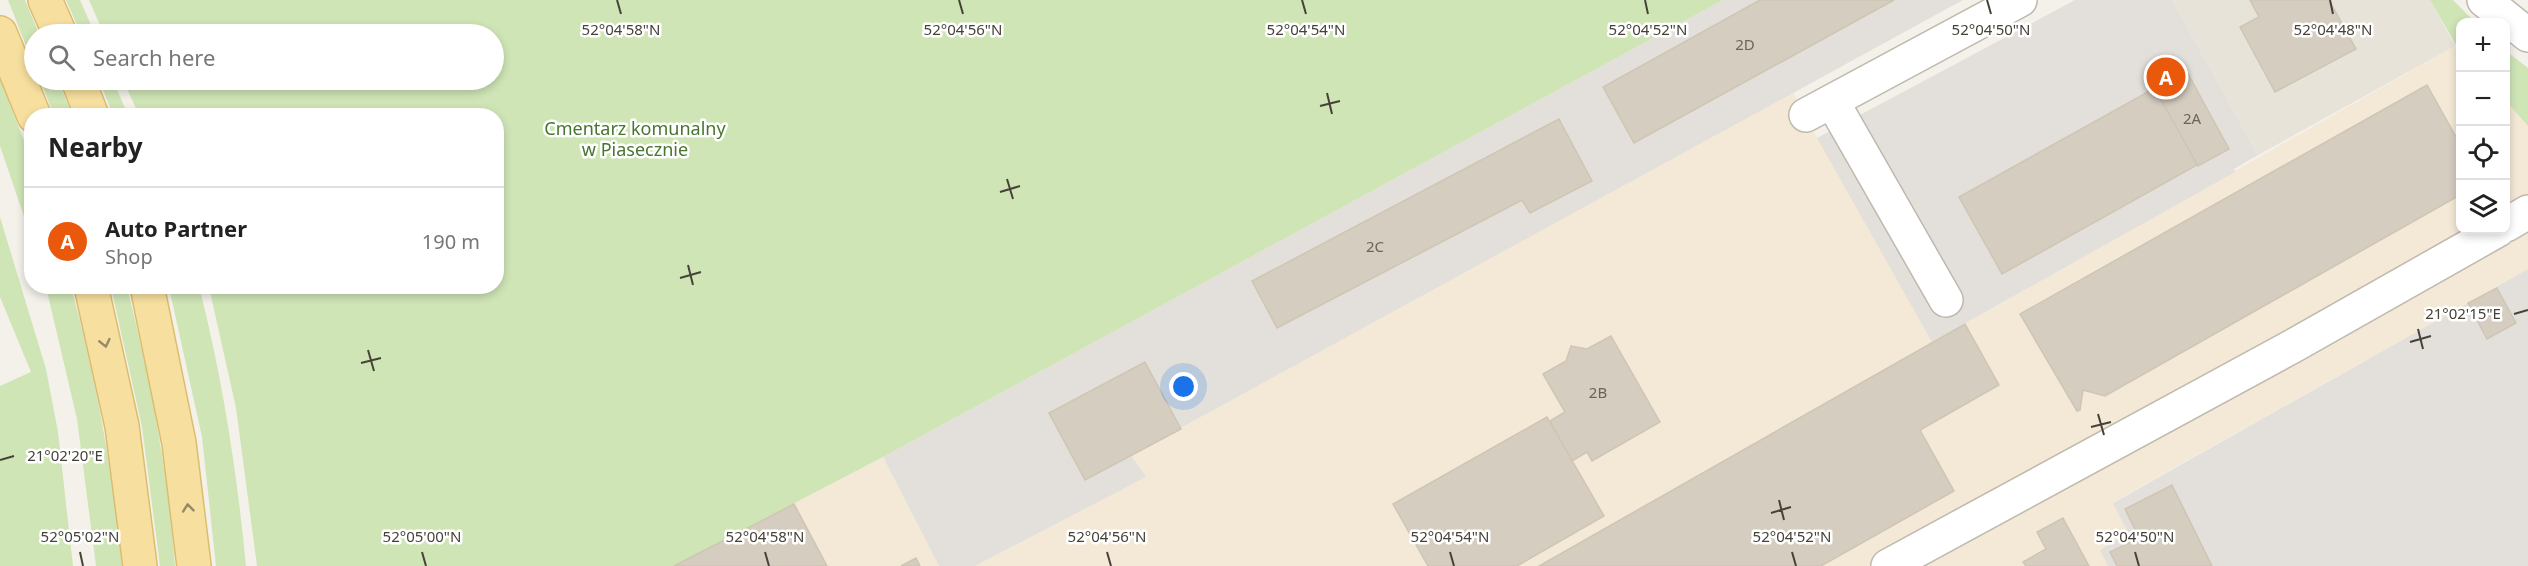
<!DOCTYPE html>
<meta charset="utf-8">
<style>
body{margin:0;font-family:"Noto Sans",sans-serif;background:#f2f2f2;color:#222}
.controls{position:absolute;right:18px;top:18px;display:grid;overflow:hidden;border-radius:12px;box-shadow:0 3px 9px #0003}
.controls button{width:54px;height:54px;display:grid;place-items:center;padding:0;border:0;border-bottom:2px solid #e0e0e0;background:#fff;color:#222;font:30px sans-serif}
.you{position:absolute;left:1184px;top:387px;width:21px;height:21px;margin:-15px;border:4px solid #fff;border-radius:50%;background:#1a73e8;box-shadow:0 0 0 9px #1a73e833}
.badge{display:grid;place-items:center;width:39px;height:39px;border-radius:50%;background:#ea580c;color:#fff;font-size:20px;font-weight:700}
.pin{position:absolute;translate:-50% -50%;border:3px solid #fff;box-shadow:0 2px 6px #0006}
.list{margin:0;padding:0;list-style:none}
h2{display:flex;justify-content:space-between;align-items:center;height:78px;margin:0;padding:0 24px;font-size:26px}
h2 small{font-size:20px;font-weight:400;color:#767676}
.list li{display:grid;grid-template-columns:39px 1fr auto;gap:18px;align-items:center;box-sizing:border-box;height:108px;padding:0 24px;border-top:2px solid #e0e0e0}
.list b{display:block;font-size:22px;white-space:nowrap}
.list p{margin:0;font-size:20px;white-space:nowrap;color:#767676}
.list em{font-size:20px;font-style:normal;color:#767676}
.icon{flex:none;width:33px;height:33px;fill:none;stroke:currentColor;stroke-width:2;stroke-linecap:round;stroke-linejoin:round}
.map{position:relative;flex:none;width:2528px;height:566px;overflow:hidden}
.search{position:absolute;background:#fff;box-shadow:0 3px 9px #0003;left:24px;top:24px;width:480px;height:66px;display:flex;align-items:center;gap:15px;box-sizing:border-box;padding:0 21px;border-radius:33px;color:#767676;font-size:22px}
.panel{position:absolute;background:#fff;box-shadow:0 3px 9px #0003;left:24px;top:108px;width:480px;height:186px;border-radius:24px}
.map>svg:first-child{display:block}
</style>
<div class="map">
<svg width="2528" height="566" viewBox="0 0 2528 566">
<rect width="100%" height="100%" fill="#f4f1ea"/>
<path fill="#e7e3d8" d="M2172 0H2430L2455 46 2258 155Z"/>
<path fill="#f4e8d7" d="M2455 46 2460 52V230H2506V101L2528 126V269L2113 502 2128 533 2100 550 2108 566H975L1145 477 1131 455 1793 92 1817 138 1965 324Z
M883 457 939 566H674L794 504Z"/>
<path fill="#e3e0db" d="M1723 0H1963L1131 455 1146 477 975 566H939L883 457Z
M2075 0H2172L2258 155 2234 169 2235 172 1932 342 1817 138Z
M2528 269V566H2108L2100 550 2128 533 2113 503Z"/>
<path fill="#cfe5b6" d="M8 0H25L39 34H34V66Z
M66 0H80L95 34H81Z
M89 0H1723L883 457 674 566H257L236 408 209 287 496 286V116L139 115 123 80H494V34H104Z
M2430 0H2453L2475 22H2460V52Z
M2506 51 2528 68V126L2506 101Z
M0 79 31 159V237L0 146Z
M40 80H58L72 115H54Z
M99 80H113L128 115H113Z
M0 217 46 369 58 432 73 566H0V386L31 372 0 297Z
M46 287H71C96 378 113 472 122 566H96L77 419Z
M111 287H127C150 379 168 471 175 566H160L142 427Z
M169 287H199L200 290C223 381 237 473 246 566H216L202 437Z"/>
<path fill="#d5cdc0" stroke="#cfc5b3" stroke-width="1.5" d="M1760 0H1894L1634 143 1603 87Z
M2250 0H2329L2356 49 2275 92 2240 27 2259 17Z
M2181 61 2229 149 2198 166 2149 78Z
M2427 85 2460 144V195L2105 396 2083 390 2080 410 2077 411 2020 314Z
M2155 88 2197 165 2002 274 1959 197Z
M1559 119 1592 181 1530 213 1522 200 1277 328 1252 281Z
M2497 288 2516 323 2487 339 2468 303Z
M1965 324 1999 385 1920 430 1954 491 1821 566H1539Z
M1611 336 1660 422 1592 461 1587 452 1572 461 1550 421 1565 412 1543 374 1566 361 1571 346 1587 349Z
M1145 362 1181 429 1085 480 1049 413Z
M1547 417 1604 516 1517 566H1428L1393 504Z
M2172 485 2212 566H2117L2110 552 2139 538 2125 509Z
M794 504 827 566H674Z
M2063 518 2089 566H2026L2023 562 2046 549 2037 532Z
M916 558 920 566H901Z"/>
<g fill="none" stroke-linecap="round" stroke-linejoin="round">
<defs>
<path id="minor" d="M2484 0 2528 35
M1832 101 1946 300
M1806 115 2020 0
M2506 225 2528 212
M1888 566 2293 346 2498 230"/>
<path id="major" d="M45 0 60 34
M0 33 34 116
M78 80 92 116
M91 286 122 426 140 566
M147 286 179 443 194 566"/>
</defs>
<use href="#minor" stroke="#bfb9ad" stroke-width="36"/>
<use href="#major" stroke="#dcbd6f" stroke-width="36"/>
<use href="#minor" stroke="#fff" stroke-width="33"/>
<use href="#major" stroke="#f7e09f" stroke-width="33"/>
</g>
<defs><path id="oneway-chevron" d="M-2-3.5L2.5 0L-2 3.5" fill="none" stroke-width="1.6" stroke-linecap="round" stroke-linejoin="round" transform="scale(1.5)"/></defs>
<g stroke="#968966">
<use href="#oneway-chevron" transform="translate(105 343) rotate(77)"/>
<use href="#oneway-chevron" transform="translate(188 508) rotate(-96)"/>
</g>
<path fill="none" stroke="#474238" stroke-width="2" d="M617 0 621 14M959 0 963 14M1302 0 1306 14M1645 0 1648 14M1987 0 1991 14M2330 0 2333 14M1327 93 1332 114M1320 106 1340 101M1007 179 1013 199M1000 192 1020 186M688 265 693 285M680 278 701 272M2514 314 2528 310M2418 329 2423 349M2410 342 2431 336M368 350 374 371M361 363 381 358M2098 414 2104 435M2091 427 2111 422M0 460 14 456M1779 500 1784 520M1771 513 1791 507M80 552 83 566M422 552 426 566M765 552 769 566M1107 552 1111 566M1450 552 1454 566M1792 552 1796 566M2135 552 2139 566"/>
<g text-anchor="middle" stroke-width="5" stroke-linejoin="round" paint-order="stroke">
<g font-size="15" fill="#6a655a">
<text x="1745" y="50">2D</text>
<text x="2192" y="124">2A</text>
<text x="1375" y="252">2C</text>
<text x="1598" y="398">2B</text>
</g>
<g font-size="18" fill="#48752f" stroke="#fff">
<text x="635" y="135">Cmentarz komunalny<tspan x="635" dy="21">w Piasecznie</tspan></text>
</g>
</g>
<g font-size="15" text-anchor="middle" fill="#474238" stroke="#fff" stroke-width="5" stroke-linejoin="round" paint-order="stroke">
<text x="621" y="35">52°04'58"N</text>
<text x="963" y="35">52°04'56"N</text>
<text x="1306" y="35">52°04'54"N</text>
<text x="1648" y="35">52°04'52"N</text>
<text x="1991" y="35">52°04'50"N</text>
<text x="2333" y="35">52°04'48"N</text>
<text x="2463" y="319">21°02'15"E</text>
<text x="65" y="461">21°02'20"E</text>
<text x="80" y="542">52°05'02"N</text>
<text x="422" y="542">52°05'00"N</text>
<text x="765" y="542">52°04'58"N</text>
<text x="1107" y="542">52°04'56"N</text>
<text x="1450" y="542">52°04'54"N</text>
<text x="1792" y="542">52°04'52"N</text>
<text x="2135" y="542">52°04'50"N</text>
</g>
</svg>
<div class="controls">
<button>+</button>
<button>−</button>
<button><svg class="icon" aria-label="locate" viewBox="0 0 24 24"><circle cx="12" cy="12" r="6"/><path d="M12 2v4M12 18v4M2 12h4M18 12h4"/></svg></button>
<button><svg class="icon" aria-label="layers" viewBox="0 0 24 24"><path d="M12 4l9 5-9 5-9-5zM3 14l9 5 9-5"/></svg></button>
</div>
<div class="you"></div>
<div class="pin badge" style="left:2166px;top:77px">A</div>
<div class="search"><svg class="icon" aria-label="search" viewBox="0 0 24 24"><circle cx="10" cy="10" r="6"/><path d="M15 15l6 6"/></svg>Search here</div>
<section class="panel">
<h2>Nearby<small></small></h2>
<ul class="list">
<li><span class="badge">A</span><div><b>Auto Partner</b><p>Shop</p></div><em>190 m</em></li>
</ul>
</section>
</div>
